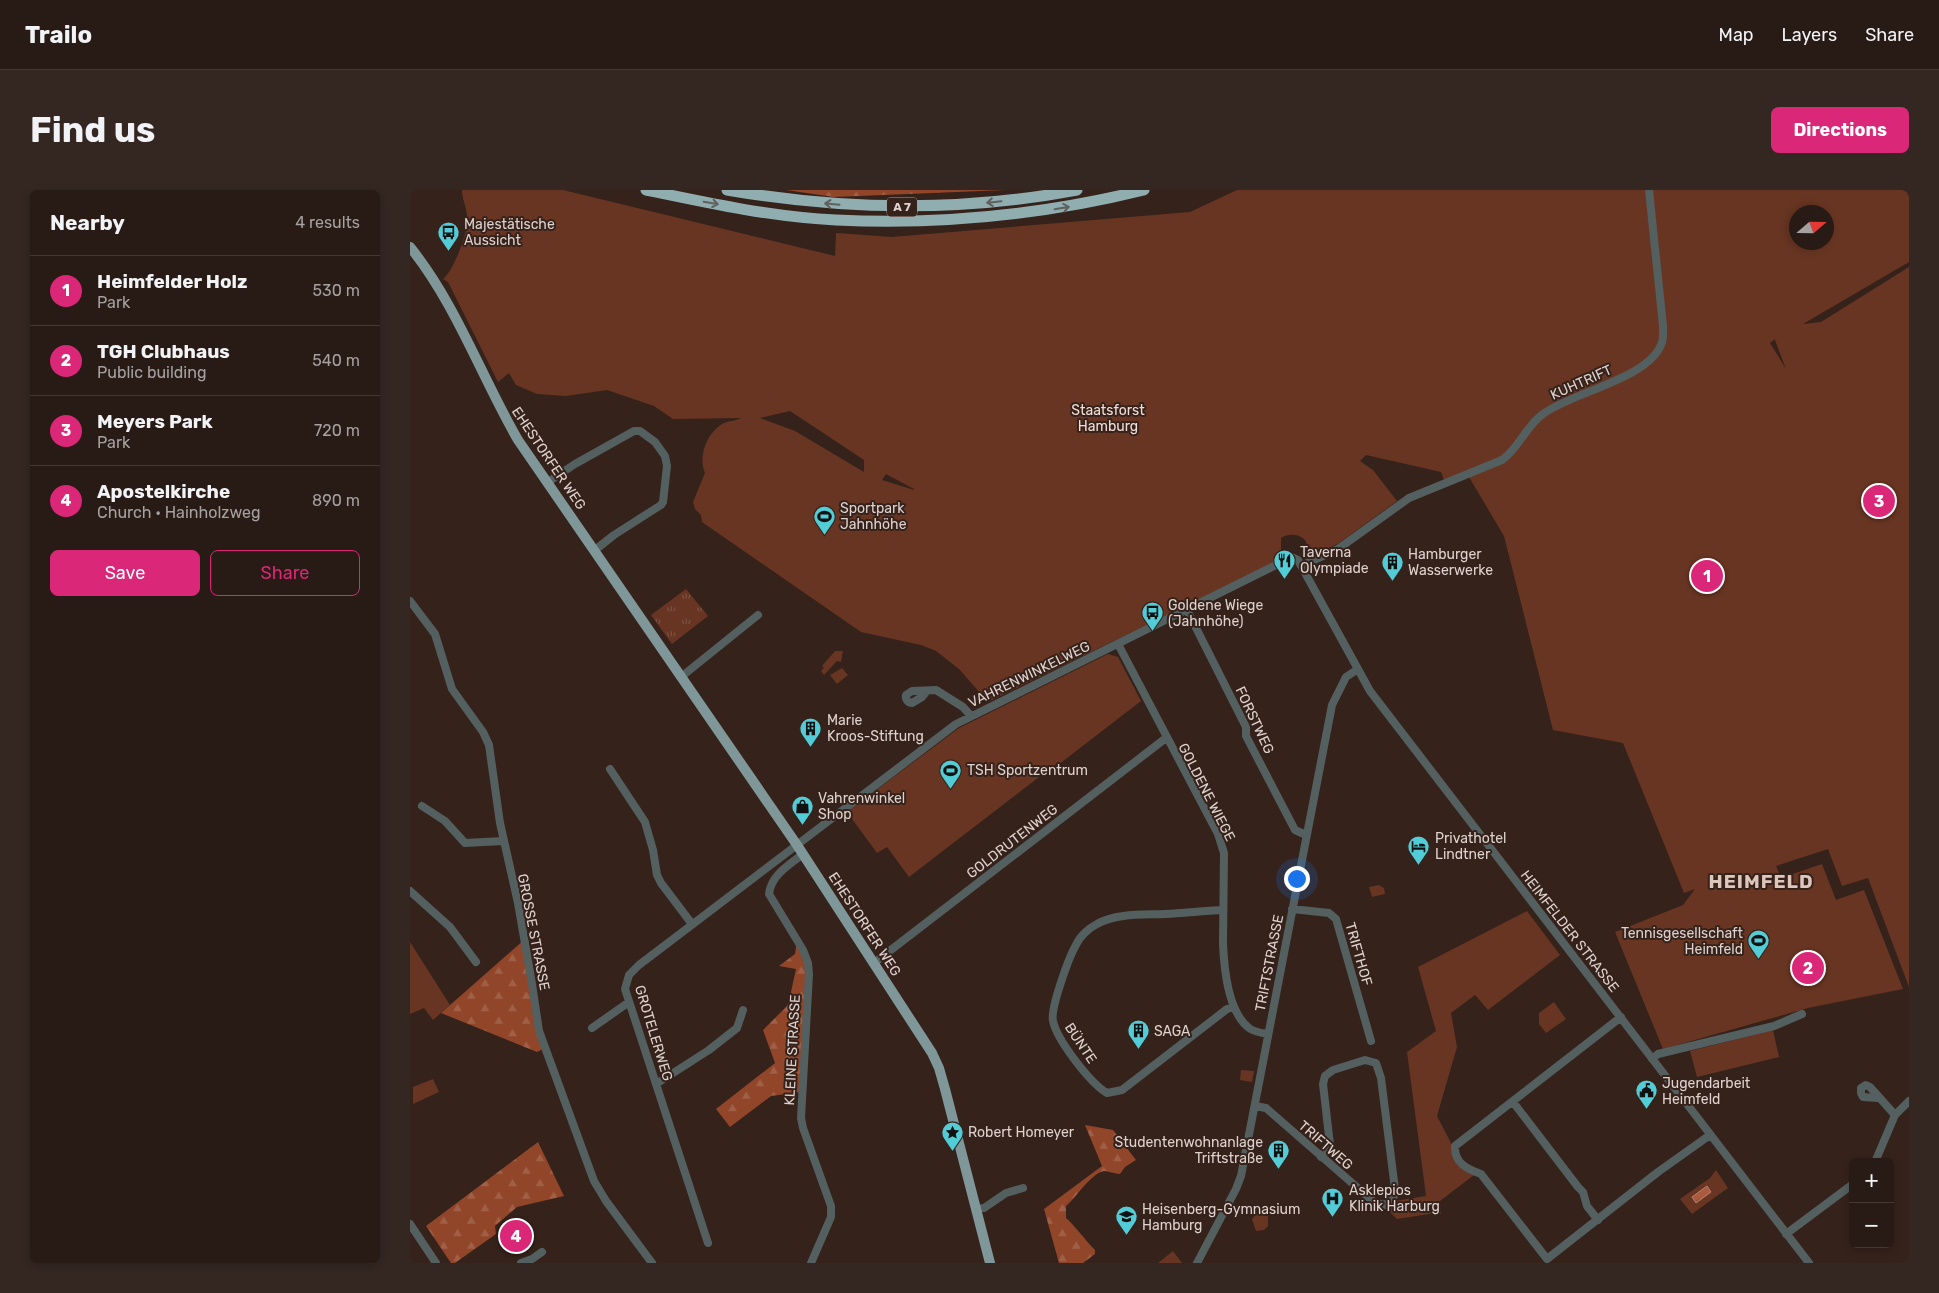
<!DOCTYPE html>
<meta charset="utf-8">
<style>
body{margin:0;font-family:Rubik,sans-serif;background:#342722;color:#f1f3f6}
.controls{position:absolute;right:15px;bottom:15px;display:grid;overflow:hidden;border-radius:8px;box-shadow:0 2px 8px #0003}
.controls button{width:45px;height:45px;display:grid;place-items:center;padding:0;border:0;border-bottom:1px solid #443834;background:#281a14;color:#f1f3f6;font:25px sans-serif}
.compass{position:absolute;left:1379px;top:15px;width:45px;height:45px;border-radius:50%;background:#281a14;box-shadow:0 2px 8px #0003;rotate:70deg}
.you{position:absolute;left:886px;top:688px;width:18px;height:18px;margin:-12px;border:4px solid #fff;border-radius:50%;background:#1a73e8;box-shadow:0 0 0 8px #1a73e833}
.badge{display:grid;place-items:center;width:32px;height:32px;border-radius:50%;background:#db2777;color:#fff;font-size:16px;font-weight:700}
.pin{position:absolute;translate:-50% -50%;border:2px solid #fff;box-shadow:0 1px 5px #0006}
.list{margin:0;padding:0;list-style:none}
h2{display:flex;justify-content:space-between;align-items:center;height:65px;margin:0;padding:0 20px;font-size:21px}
h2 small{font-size:16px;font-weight:400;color:#a5a1a0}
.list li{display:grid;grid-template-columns:32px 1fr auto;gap:15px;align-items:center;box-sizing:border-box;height:70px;padding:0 20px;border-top:1px solid #443834}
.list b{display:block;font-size:19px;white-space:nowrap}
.list p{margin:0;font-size:16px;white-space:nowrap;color:#a5a1a0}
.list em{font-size:16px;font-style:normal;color:#a5a1a0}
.actions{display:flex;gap:10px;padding:15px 20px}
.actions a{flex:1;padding:11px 0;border:1px solid #db2777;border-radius:8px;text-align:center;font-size:18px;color:#db2777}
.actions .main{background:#db2777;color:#fff}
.map{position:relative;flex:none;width:1499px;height:1073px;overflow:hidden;border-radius:8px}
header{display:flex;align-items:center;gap:30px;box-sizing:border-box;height:70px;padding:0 25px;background:#281a14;border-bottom:1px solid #443834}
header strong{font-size:24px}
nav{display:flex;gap:28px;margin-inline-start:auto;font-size:18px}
.intro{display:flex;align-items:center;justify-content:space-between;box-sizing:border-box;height:120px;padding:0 30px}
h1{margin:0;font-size:35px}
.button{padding:12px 22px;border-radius:8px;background:#db2777;color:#fff;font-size:18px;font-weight:700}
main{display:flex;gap:30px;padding:0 30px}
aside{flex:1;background:#281a14;border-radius:8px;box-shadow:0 2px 8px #0003}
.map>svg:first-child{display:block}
</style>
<header>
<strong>Trailo</strong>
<nav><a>Map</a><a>Layers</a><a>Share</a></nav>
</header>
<div class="intro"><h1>Find us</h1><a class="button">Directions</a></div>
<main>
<aside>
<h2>Nearby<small>4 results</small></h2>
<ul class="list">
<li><span class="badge">1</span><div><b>Heimfelder Holz</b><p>Park</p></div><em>530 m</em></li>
<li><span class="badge">2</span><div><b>TGH Clubhaus</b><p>Public building</p></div><em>540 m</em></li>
<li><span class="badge">3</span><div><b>Meyers Park</b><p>Park</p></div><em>720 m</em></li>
<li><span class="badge">4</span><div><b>Apostelkirche</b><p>Church · Hainholzweg</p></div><em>890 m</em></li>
</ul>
<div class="actions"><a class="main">Save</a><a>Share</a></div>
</aside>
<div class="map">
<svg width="1499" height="1073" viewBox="0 0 1499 1073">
<defs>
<pattern id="grass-tufts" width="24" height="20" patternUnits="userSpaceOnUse" patternTransform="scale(1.25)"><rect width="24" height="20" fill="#683522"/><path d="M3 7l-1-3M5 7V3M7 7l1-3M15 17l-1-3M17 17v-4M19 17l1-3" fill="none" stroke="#7d5141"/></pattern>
<pattern id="forest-firs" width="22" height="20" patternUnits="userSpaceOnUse" patternTransform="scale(1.25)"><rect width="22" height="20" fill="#914529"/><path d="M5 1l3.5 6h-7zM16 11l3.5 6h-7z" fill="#a05f47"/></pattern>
<pattern id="water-ripples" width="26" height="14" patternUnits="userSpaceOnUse" patternTransform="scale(1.25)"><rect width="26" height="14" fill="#aa5b3f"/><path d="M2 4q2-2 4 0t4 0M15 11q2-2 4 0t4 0" fill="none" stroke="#81503f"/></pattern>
</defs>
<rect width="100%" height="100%" fill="#35221b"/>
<path fill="url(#grass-tufts)" d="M276 399 298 426 262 454 241 425Z"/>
<path fill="url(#forest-firs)" d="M376 0H596L424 7Z
M114 750 135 858 127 862 31 823Z
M387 750 398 773 391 902 361 906 320 937 306 919 365 873 353 840 377 816 382 806 381 802 386 779 369 776 385 764Z
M675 935 703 940 726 970 715 977 710 984C705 984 698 981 694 981 681 983 666 1008 656 1016V1028C667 1038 675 1050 685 1060V1064L673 1073H649L634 1019 692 976Z
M128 952 154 1006 107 1017 85 1036 86 1044 45 1073H41L16 1036Z"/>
<path fill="#683522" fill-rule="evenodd" d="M52 0H153L425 66 426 43 482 47 780 22 827 0H1499V72L1393 134 1411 132 1499 77V797L1458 688 1432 696 1418 659 1366 676 1371 688 1412 674 1426 710 1454 700 1493 799 1398 818 1253 859 1205 742 1273 715 1285 699 1274 703 1213 553 1143 540 1094 346 1056 282 1034 290 1031 282 956 265 950 271 963 280 987 311 929 353 902 366H899C897 361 899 358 897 354 893 343 879 343 871 348V365L868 371 578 512 549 479 526 461 511 455 451 442 292 332 291 325 285 319 283 312 295 283C288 267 296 244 312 234 317 231 326 231 331 228L263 229 244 216 197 200 156 206 127 204 106 195 99 183 88 192 38 92 33 89C44 80 59 41 57 27 57 18 52 9 52 0ZM1386 22H1416V52H1386ZM1365 149V150L1376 179 1360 153ZM380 221 454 270V282L385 241 350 228ZM476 284 504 299V300L472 290Z
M425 461H433L431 472 427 471 414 485 411 481 414 478 412 476Z
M698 464 708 467 731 511 648 575 646 574 499 687 477 657 467 663 437 622 549 538Z
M432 478 438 485 427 494 420 485Z
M969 695 974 698 975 704 962 707 959 697Z
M1117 721 1150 765 1078 820 1065 805 1041 823 1047 857 1027 926 1042 955C1038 970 1054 977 1064 985L1030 1011 1031 1024H1019L987 1029 976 1018 985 1011 1016 1006 997 862 1026 841 1008 777Z
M0 752 40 815 23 830 14 818 0 824Z
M1144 812 1156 829 1136 843 1129 834V823Z
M1363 840 1369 867 1287 887 1280 861Z
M831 880 844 881 842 892 830 890Z
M23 889 29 902 3 914V897Z
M1306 980 1318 998 1282 1024 1270 1009 1300 988Z
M853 1020 858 1024V1036L854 1040 846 1041 842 1029 847 1023 851 1024Z
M763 1061 772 1073H748Z"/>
<path fill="url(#water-ripples)" stroke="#ba7f6a" d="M1297 996 1301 1002 1286 1013 1282 1007Z"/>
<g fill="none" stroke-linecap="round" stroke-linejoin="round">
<path stroke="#545f60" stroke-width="8" d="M138 292 165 274 224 241H230L245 252 255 266 257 276 253 312 251 315 204 345 185 360
M891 376 928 359 999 308 1092 270C1109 258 1116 236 1133 224 1163 202 1237 189 1251 155 1254 150 1253 142 1253 136L1239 0
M0 411 25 444 42 499 73 542 79 555 90 633 108 713 122 794 129 841 184 991 196 1011 242 1073
M777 420 836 537V546L885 640 896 645
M708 454 808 644 814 663 813 753C814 778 818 822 839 838 844 842 852 843 858 844
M271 487 348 425
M517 501 512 507 502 513C498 513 495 509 496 505L502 501 526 500 553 517 561 526
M200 579 235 632 243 660 247 685 251 693 282 734
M12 616 35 631 55 653 93 651
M393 664C379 675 361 685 359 704L393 760 398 773 399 784 391 928 393 938 421 1016V1027L401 1073
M0 701 40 737 66 772
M882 719 919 723 926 729 961 851
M812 720C793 721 774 723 755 724 734 725 706 723 687 734 679 738 670 746 666 755 659 767 640 819 643 831 647 850 680 893 697 903L712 900 817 819 824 817
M464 773 756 548
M1211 827 1045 956C1044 973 1057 979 1071 984L1137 1069 1248 982 1300 945
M182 838 219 812
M1242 869 1248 864 1364 836 1392 824
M246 894 299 860 327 838 333 820
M1468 908 1453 907 1451 903V898L1456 895 1460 897 1485 925
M1103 912 1168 997 1173 1002 1177 1016 1188 1030
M845 916 856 918 965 1013 975 1015C982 1011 985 1008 985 999L971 888 966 873 955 870 923 880 915 886 913 894 920 955 911 967
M1465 972 1485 925 1499 911
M566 1019 574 1018 596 1003 613 998
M0 1034 26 1073
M1376 1044 1443 994
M298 1053 215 799 219 785 229 775 546 534 882 367 888 370 960 501 1399 1073
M111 1073 122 1069 132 1062
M787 1073 826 999 831 986 922 515 936 487 948 479"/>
<path stroke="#7f9799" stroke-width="10" d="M0 57C46 114 71 186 108 250L387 655 522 863 529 878 535 899 580 1073"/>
<path stroke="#90adaf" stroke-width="11" d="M236 0C298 13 362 27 426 30 530 35 633 25 734 0
M317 0C433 20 551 22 667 0"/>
</g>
<defs><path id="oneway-shaft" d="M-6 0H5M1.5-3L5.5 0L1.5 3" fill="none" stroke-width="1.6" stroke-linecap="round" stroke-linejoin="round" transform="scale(1.25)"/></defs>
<g stroke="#5e615e">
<use href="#oneway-shaft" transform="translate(584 12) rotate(174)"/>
<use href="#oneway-shaft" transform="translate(301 13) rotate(10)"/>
<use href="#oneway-shaft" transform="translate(422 14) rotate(-175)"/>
<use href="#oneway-shaft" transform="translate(652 18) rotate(-10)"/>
</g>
<defs>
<symbol id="bus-pin" viewBox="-11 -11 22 30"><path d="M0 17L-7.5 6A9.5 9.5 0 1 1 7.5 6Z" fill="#52ccd6" stroke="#35221b"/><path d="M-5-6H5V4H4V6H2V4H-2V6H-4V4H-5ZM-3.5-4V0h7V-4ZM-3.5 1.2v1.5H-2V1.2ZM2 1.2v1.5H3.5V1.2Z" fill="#111"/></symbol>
<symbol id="stadium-pin" viewBox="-11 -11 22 30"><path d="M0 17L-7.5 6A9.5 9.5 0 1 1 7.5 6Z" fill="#52ccd6" stroke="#35221b"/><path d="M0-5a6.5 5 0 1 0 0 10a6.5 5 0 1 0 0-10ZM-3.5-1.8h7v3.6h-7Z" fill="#111"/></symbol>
<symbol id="restaurant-pin" viewBox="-11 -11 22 30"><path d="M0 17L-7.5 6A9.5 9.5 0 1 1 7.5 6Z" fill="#52ccd6" stroke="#35221b"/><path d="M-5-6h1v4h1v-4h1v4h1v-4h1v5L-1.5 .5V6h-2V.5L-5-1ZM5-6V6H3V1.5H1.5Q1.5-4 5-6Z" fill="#111"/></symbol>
<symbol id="building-pin" viewBox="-11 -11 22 30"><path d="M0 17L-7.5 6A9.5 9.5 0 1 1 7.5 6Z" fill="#52ccd6" stroke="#35221b"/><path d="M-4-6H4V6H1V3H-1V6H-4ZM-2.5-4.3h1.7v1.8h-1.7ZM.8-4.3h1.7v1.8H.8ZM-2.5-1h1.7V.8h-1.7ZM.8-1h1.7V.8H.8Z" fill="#111"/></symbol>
<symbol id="shop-pin" viewBox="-11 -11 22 30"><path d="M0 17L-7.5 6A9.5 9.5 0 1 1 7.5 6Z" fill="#52ccd6" stroke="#35221b"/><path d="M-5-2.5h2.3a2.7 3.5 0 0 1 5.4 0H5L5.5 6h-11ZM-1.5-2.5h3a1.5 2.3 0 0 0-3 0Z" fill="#111"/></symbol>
<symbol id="hotel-pin" viewBox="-11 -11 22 30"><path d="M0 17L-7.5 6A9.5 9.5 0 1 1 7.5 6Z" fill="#52ccd6" stroke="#35221b"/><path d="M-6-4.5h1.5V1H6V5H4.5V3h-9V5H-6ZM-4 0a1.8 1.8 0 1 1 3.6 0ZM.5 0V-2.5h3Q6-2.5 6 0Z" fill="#111"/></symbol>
<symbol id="civic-pin" viewBox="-11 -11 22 30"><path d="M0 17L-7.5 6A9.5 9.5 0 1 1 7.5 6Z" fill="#52ccd6" stroke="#35221b"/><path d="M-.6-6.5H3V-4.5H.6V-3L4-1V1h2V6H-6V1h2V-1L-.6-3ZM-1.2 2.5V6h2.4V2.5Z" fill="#111"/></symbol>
<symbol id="sight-pin" viewBox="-11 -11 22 30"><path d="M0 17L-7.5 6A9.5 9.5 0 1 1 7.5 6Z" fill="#52ccd6" stroke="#35221b"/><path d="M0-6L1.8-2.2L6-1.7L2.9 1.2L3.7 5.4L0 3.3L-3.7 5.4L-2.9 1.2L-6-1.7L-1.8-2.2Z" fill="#111"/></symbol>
<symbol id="hospital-pin" viewBox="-11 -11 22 30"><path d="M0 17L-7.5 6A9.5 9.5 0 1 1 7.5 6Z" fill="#52ccd6" stroke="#35221b"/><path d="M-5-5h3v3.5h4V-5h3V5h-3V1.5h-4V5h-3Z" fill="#111"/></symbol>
<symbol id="school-pin" viewBox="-11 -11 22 30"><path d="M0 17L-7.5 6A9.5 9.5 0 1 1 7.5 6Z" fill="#52ccd6" stroke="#35221b"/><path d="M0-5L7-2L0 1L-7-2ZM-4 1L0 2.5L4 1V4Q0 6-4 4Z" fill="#111"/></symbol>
</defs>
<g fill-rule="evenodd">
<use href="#bus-pin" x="26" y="30" width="25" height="34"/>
<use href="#stadium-pin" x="402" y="314" width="25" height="34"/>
<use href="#restaurant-pin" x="862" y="358" width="25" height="34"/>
<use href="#building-pin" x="970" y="360" width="25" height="34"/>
<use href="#bus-pin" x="730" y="410" width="25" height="34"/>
<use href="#building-pin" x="388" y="526" width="25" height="34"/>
<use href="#stadium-pin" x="528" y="568" width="25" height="34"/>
<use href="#shop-pin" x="380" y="604" width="25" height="34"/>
<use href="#hotel-pin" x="996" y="644" width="25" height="34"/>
<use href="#stadium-pin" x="1336" y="738" width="25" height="34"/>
<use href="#building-pin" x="716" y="828" width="25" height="34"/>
<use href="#civic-pin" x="1224" y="888" width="25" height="34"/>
<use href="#sight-pin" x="530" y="930" width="25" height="34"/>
<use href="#building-pin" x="856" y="948" width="25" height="34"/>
<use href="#hospital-pin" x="910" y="996" width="25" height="34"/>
<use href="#school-pin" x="704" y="1014" width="25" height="34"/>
</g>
<g text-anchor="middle" stroke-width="4" stroke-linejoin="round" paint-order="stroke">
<rect fill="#35221b" stroke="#ac9d98" stroke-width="1" x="477" y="7.5" width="30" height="19" rx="4"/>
<g font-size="12" font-weight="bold" fill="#dfd2ce">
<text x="492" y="21">A 7</text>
</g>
<g font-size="14" fill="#dfd2ce" stroke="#35221b" text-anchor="start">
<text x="54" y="39">Majestätische<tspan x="54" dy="16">Aussicht</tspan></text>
<text x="430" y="323">Sportpark<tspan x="430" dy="16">Jahnhöhe</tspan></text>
<text x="890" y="367">Taverna<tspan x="890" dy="16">Olympiade</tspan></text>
<text x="998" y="369">Hamburger<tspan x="998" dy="16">Wasserwerke</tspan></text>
<text x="758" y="420">Goldene Wiege<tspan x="758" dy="16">(Jahnhöhe)</tspan></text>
<text x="417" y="535">Marie<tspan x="417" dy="16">Kroos-Stiftung</tspan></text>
<text x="557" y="585">TSH Sportzentrum</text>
<text x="408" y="613">Vahrenwinkel<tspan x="408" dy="16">Shop</tspan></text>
<text x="1025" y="653">Privathotel<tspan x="1025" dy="16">Lindtner</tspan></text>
<text x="1333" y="748" text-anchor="end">Tennisgesellschaft<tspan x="1333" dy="16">Heimfeld</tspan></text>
<text x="744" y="846">SAGA</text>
<text x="1252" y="898">Jugendarbeit<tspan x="1252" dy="16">Heimfeld</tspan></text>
<text x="558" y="947">Robert Homeyer</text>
<text x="853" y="957" text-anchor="end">Studentenwohnanlage<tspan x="853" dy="16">Triftstraße</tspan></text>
<text x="939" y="1005">Asklepios<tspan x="939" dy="16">Klinik Harburg</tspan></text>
<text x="732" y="1024">Heisenberg-Gymnasium<tspan x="732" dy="16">Hamburg</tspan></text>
</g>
<g font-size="14" fill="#dfd2ce" stroke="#35221b">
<text transform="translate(1171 192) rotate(-24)" y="5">KUHTRIFT</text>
<text transform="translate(139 268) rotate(56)" y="5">EHESTORFER WEG</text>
<text transform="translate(619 484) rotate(-26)" y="5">VAHRENWINKELWEG</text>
<text transform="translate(845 530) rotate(65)" y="5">FORSTWEG</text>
<text transform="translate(797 602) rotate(63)" y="5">GOLDENE WIEGE</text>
<text transform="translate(602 651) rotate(-38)" y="5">GOLDRUTENWEG</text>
<text transform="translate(455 734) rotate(57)" y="5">EHESTORFER WEG</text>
<text transform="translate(1160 741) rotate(52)" y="5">HEIMFELDER STRASSE</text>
<text transform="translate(124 742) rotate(79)" y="5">GROSSE STRASSE</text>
<text transform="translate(949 764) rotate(74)" y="5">TRIFTHOF</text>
<text transform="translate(859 773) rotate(-79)" y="5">TRIFTSTRASSE</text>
<text transform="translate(244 843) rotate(73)" y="5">GROTELERWEG</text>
<text transform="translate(671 853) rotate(56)" y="5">BÜNTE</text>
<text transform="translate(382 860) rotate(-87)" y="5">KLEINE STRASSE</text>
<text transform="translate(916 955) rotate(41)" y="5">TRIFTWEG</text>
</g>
<g font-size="14" fill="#f4dcd4" stroke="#35221b">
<text x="698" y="225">Staatsforst<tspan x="698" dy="16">Hamburg</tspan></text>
</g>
<g font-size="19" font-weight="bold" letter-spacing="1" fill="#dfc6bd" stroke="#35221b">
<text x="1351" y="698">HEIMFELD</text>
</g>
</g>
</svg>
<div class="controls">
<button>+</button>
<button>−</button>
</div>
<svg class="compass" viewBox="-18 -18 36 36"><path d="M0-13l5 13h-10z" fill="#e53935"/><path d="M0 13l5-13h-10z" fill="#a5a1a0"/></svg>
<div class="you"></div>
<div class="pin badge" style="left:1297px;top:386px">1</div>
<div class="pin badge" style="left:1398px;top:778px">2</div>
<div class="pin badge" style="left:1469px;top:311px">3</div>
<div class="pin badge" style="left:106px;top:1046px">4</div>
</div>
</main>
